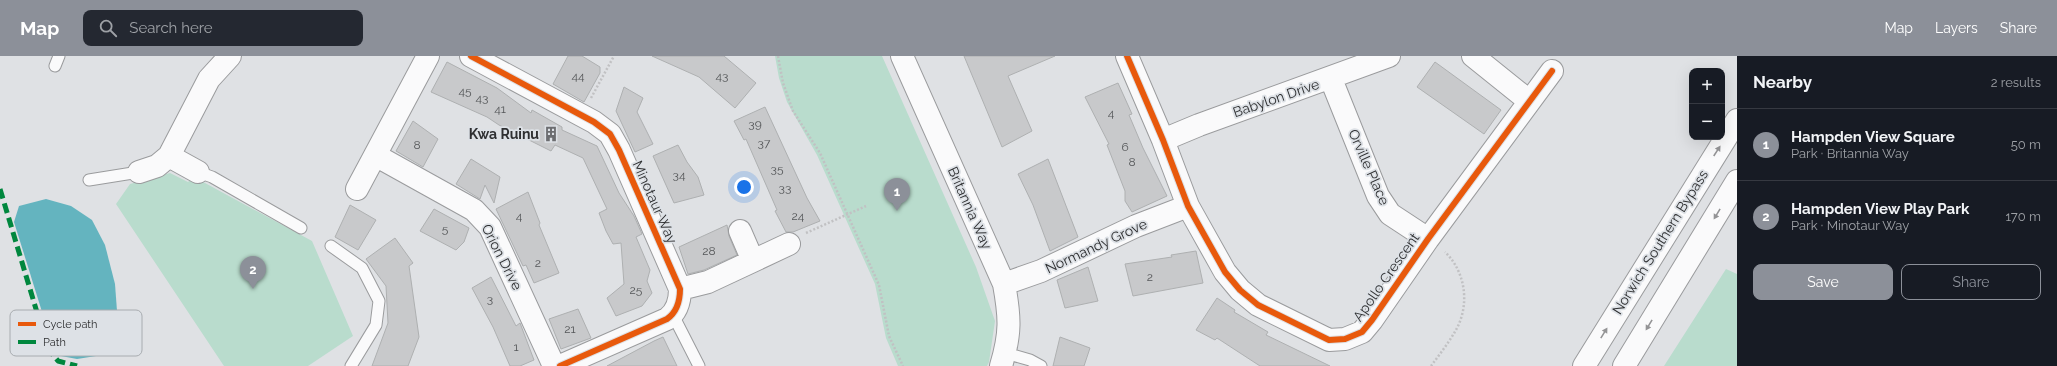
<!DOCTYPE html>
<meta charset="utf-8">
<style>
body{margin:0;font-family:Raleway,sans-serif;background:#242831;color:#f1f3f6}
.controls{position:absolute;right:12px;top:12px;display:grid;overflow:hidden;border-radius:8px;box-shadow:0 4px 16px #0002}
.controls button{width:36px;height:36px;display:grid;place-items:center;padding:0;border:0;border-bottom:1px solid #363941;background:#171b24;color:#f1f3f6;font:20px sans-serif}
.you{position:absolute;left:744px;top:131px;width:14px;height:14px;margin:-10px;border:3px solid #fff;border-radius:50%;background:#1a73e8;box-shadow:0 0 0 6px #1a73e833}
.badge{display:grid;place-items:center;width:26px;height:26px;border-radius:50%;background:#8c9099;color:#fff;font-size:13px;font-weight:700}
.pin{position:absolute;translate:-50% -33px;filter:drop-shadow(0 1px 2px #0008)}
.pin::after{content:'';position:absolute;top:21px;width:14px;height:12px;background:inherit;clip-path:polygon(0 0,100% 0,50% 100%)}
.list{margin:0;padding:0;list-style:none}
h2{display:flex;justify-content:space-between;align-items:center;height:52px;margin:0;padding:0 16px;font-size:17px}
h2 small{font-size:13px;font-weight:400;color:#9ea1a6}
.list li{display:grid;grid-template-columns:26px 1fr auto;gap:12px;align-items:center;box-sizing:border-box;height:72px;padding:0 16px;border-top:1px solid #363941}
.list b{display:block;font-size:15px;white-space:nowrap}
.list p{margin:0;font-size:13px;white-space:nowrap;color:#9ea1a6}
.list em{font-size:13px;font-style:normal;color:#9ea1a6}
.actions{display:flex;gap:8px;padding:12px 16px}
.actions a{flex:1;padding:9px 0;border:1px solid #8c9099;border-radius:8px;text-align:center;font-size:14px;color:#8c9099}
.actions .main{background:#8c9099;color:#fff}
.icon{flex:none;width:22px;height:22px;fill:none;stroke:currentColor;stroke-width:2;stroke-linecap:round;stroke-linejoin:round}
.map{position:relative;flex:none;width:1737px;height:310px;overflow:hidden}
header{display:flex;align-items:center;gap:24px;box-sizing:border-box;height:56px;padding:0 20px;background:#8c9099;color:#fff}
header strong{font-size:19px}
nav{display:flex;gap:22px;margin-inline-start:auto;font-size:14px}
.search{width:280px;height:36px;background:#242831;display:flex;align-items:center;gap:10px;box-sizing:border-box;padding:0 14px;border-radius:8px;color:#9ea1a6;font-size:15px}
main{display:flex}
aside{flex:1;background:#171b24}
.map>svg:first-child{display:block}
</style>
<header>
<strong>Map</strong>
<div class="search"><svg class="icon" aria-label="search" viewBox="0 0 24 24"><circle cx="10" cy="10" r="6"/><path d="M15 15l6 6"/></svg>Search here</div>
<nav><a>Map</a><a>Layers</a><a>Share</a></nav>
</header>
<main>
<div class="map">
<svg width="1737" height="310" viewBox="0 0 1737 310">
<rect width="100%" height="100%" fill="#dfe1e4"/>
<path fill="#b9dccd" d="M775 0H882L976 211 995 265 989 306 987 310H898L886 282 875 228 817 99 787 46 779 22Z
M170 117 188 126 194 121 312 185 353 280 308 310H224L116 148 130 128Z
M1726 213 1737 218V310H1664Z"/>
<path fill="#64b4bf" d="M46 143 71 150 92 164 105 189 115 228 117 255 115 273 106 289 96 300 77 303 61 300 53 291 14 166 19 150Z"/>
<path fill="#c8c9cb" stroke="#aeb0b1" d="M568 0H582L600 11V17L584 46 553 28Z
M652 0H724L756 27 735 52 699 21Z
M964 0H1055L1008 20 1032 75 1002 91Z
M447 6 497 32 531 57 532 54 562 71V74L597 90 619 137 634 160 642 178 636 181 650 214 647 225 652 237 642 250 616 260 607 242 624 228 621 187 613 188 606 175 599 157 607 153 583 102 555 89 551 95 499 69 487 61 431 36Z
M1435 6 1501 54 1484 78 1417 31Z
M1118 27 1132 58 1129 59 1143 92 1167 140 1132 156 1125 145V135L1107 89 1109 88 1085 41Z
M624 31 643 42 637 56 653 88 635 96 616 55Z
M765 51 807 142 820 165 793 176H786L775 155 777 154 746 83 744 84 734 65Z
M413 65 438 83 423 111 396 95Z
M678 89 687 106 698 121 704 139 674 147 653 100Z
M471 103 500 121 494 147 485 129 480 143 456 128Z
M1048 103 1078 181 1050 195 1033 149 1018 118Z
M528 136 540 167 539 169 559 217 534 227 526 209 523 210 496 153Z
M350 149 376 164 358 194 335 181Z
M434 153 469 172 464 186 456 194 420 175Z
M727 169 729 180 737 199 704 214 688 218 679 191Z
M395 182 413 207 409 210 419 281 408 310H372L388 267 386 230 366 203Z
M1196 195 1203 227 1133 240 1125 208 1172 201 1171 199Z
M1088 211 1098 245 1065 252 1057 224Z
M491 221 516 270 520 267 534 304 520 310H510L493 271 472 232Z
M1217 242 1235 254 1234 256 1268 276 1266 279 1330 310H1260L1217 282 1215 284 1196 274Z
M578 253 591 282 561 293 549 263Z
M663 281 677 310H607L654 285Z
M1060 281 1090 292 1084 310H1053Z"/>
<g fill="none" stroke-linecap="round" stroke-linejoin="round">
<defs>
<path id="service" d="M55 10 59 0
M198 116 212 121 301 172
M89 124 139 116
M331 190 362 212 379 245 376 269 351 310
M673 259 699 310
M1005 297 1030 304 1041 310"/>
<path id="minor" d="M471 0 594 66 610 78 619 94 680 233C680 246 677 256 667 263L560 310
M902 0 1004 228C1010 261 1011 277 1001 310
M1127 0 1163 84 1188 150 1225 216 1240 234 1258 249 1329 284 1345 283 1362 276 1372 264 1428 183 1552 15
M1473 0 1529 45
M1331 23 1378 140 1390 158 1428 183
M1163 84 1199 69 1389 0
M375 99 474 154 490 171 554 310
M169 100 198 116
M139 116 157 110 169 100 209 23 230 0
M357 133 428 0
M740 175 753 205
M1004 228 1041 215 1136 170 1188 150
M680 233 708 226 789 188"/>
<path id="trunk" d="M1584 310 1737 64
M1624 310 1737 125"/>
</defs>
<use href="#service" stroke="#9a9b9d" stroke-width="13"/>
<use href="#minor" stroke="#9a9b9d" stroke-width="24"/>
<use href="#trunk" stroke="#9a9b9d" stroke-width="24"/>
<path stroke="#c1c1c3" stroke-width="2.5" stroke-dasharray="2 2" stroke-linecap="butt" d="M778 0 783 27 793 55 820 97 879 229 889 280 903 310
M591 42 614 0
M806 177 866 150
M1431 310C1440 298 1450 285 1457 272 1470 247 1465 215 1445 196"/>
<use href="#service" stroke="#fafafb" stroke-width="11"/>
<use href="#minor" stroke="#fafafb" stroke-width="22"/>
<use href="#trunk" stroke="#fafafb" stroke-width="22"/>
<path stroke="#00873e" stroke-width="5" stroke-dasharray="10 5" stroke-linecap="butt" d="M0 133 48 293 58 305 77 310"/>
<defs>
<path id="cycleway" d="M471 0 594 66 610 78 619 94 680 233C680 246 677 256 667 263L560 310
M1127 0 1163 84 1188 150 1225 216 1240 234 1258 249 1329 284 1345 283 1362 276 1372 264 1428 183 1552 15"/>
</defs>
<use href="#cycleway" stroke="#dde1e6" stroke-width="8"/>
<use href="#cycleway" stroke="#e8590c" stroke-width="6"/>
</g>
<defs><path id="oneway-solid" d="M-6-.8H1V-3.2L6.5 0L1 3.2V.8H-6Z"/></defs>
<g fill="#949496">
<use href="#oneway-solid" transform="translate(1717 95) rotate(-57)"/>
<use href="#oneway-solid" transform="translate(1717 158) rotate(121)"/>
<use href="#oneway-solid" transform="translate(1649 269) rotate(121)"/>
<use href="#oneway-solid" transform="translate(1604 277) rotate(-58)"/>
</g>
<defs>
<symbol id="building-bare" viewBox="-9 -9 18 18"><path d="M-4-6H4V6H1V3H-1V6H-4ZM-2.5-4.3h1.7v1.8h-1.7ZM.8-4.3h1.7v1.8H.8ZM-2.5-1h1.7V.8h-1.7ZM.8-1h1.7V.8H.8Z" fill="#6c6d70" stroke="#dde1e6" stroke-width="2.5" paint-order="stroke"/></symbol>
</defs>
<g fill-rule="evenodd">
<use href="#building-bare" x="540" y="67" width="22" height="22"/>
</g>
<g text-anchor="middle" stroke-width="3.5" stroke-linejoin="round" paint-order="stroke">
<g font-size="12" fill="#545658">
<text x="578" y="24">44</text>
<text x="722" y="24">43</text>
<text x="465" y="39">45</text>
<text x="482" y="46">43</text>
<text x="500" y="57">41</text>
<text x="1111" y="61">4</text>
<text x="755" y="72">39</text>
<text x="764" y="91">37</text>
<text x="417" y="93">8</text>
<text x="1125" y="95">6</text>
<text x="1132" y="110">8</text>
<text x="777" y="117">35</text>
<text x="679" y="123">34</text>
<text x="785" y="136">33</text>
<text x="519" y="164">4</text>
<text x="798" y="164">24</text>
<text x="445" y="177">5</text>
<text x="709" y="199">28</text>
<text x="538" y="211">2</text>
<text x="1150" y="225">2</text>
<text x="636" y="238">25</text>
<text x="490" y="247">3</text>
<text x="570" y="277">21</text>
<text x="516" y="295">1</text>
</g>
<g font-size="14" fill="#2e2f31" stroke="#dde1e6">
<text transform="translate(1276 42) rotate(-19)" y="5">Babylon Drive</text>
<text transform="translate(1369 111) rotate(66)" y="5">Orville Place</text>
<text transform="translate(655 146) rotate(66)" y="5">Minotaur Way</text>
<text transform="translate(970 152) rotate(66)" y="5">Britannia Way</text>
<text transform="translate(1660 186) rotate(-58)" y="5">Norwich Southern Bypass</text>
<text transform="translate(1096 190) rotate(-25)" y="5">Normandy Grove</text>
<text transform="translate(502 201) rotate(63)" y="5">Orion Drive</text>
<text transform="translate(1386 221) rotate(-55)" y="5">Apollo Crescent</text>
</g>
<g font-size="14" font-weight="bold" fill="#2e2f31" stroke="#dde1e6" text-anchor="end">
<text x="539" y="83">Kwa Ruinu</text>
</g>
</g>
<rect x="10" y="254" width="132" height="46" rx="6" fill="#dde1e6" stroke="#a8acb0" stroke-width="1"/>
<rect x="18" y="266" width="18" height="4" fill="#e8590c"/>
<rect x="18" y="284" width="18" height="4" fill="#00873e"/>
<g font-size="11" fill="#2e2f31">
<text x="43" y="272">Cycle path</text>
<text x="43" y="290">Path</text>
</g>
</svg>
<div class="controls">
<button>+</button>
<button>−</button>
</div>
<div class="you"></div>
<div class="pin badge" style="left:897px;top:155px">1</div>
<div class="pin badge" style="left:253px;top:233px">2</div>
</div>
<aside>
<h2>Nearby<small>2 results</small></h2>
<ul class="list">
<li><span class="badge">1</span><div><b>Hampden View Square</b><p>Park · Britannia Way</p></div><em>50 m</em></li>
<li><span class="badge">2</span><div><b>Hampden View Play Park</b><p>Park · Minotaur Way</p></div><em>170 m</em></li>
</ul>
<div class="actions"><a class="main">Save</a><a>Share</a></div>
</aside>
</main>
